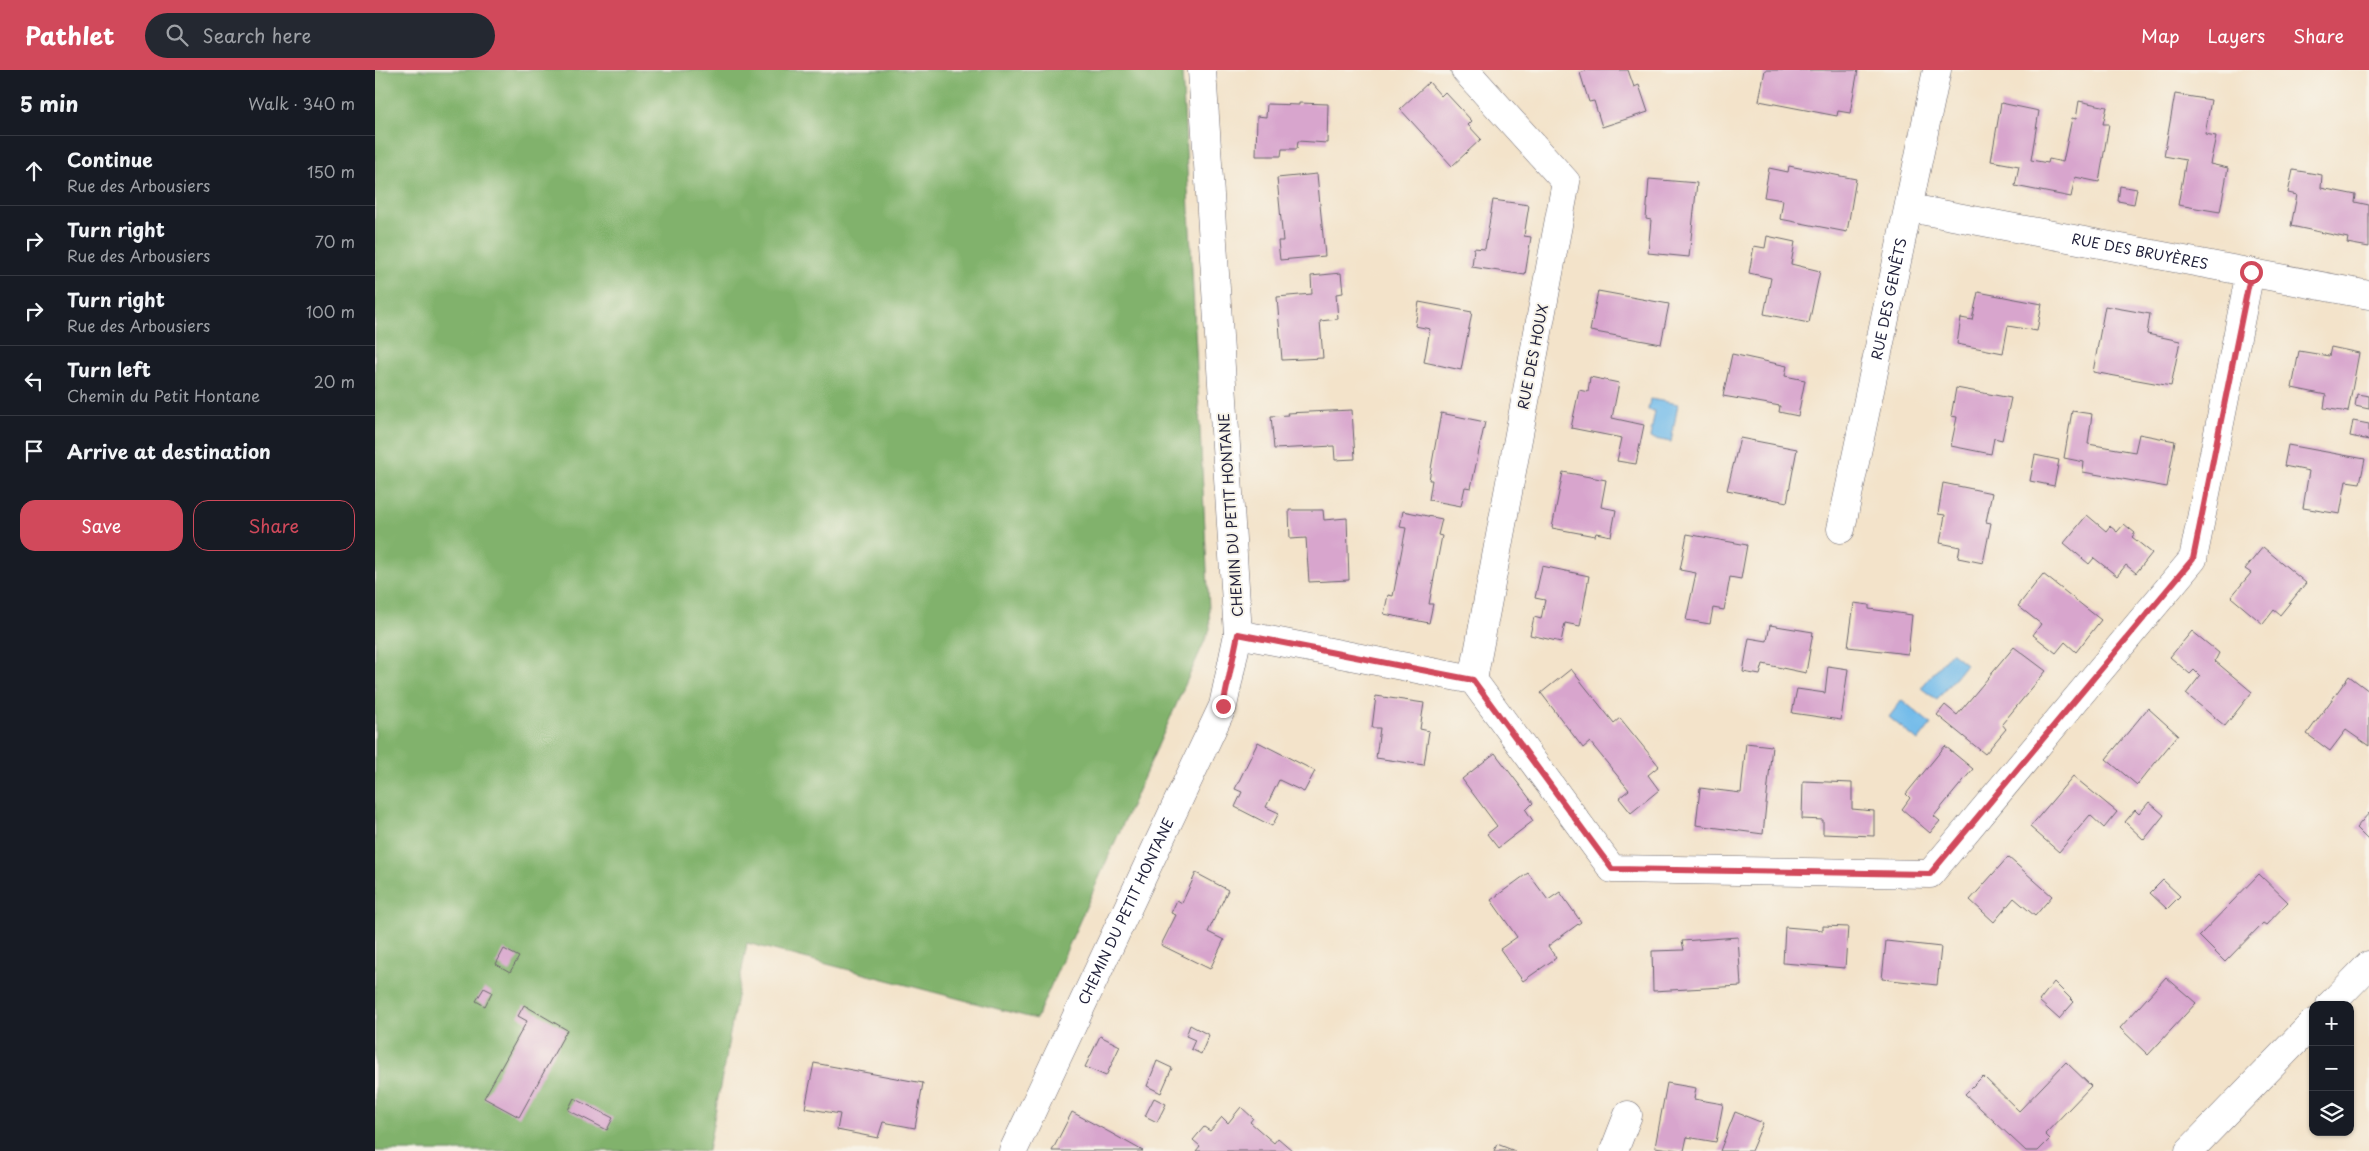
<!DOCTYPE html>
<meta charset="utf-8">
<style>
body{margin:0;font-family:"Playpen Sans",sans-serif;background:#242831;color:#f1f3f6}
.controls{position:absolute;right:15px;bottom:15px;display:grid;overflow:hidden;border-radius:10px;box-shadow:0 1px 4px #0004}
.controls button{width:45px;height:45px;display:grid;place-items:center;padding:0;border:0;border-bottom:1px solid #363941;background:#171b24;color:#f1f3f6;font:25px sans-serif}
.stop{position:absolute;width:15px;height:15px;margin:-11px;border:4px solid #d1495b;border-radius:50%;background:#fff}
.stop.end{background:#d1495b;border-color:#fff;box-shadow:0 1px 5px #0008}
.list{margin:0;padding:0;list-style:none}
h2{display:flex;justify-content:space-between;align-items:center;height:65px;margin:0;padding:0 20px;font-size:21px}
h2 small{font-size:16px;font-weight:400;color:#9ea1a6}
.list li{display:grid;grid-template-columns:32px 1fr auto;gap:15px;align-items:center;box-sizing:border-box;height:70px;padding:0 20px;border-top:1px solid #363941}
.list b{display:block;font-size:19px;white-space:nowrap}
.list p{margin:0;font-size:16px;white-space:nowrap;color:#9ea1a6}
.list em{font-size:16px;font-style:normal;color:#9ea1a6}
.actions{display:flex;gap:10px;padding:15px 20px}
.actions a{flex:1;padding:11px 0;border:1px solid #d1495b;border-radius:15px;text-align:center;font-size:18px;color:#d1495b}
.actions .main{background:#d1495b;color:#fff}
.icon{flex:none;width:28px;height:28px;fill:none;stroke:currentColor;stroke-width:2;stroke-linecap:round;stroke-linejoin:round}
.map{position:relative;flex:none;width:1994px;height:1081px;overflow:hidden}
header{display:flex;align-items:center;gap:30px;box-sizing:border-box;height:70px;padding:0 25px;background:#d1495b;color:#fff}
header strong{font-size:24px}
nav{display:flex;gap:28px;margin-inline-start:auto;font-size:18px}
.search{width:350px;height:45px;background:#242831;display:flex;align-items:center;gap:12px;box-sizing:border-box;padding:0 18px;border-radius:28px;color:#9ea1a6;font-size:19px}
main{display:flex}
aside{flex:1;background:#171b24}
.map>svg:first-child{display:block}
</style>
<header>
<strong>Pathlet</strong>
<div class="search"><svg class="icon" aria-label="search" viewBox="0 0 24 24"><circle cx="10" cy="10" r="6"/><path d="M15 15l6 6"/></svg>Search here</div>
<nav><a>Map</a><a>Layers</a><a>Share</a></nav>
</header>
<main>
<aside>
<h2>5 min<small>Walk · 340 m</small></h2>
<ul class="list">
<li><svg class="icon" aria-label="ahead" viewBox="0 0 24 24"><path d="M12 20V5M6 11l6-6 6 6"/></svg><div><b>Continue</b><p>Rue des Arbousiers</p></div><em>150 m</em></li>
<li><svg class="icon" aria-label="right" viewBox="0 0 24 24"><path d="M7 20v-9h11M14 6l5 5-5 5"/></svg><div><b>Turn right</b><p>Rue des Arbousiers</p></div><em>70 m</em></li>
<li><svg class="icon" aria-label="right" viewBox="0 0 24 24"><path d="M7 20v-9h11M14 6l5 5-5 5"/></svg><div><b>Turn right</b><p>Rue des Arbousiers</p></div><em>100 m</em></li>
<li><svg class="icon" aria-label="left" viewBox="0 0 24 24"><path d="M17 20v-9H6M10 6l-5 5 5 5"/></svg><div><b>Turn left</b><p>Chemin du Petit Hontane</p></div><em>20 m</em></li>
<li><svg class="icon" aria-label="arrive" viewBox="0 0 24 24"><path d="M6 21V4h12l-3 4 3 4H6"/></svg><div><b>Arrive at destination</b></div></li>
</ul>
<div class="actions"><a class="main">Save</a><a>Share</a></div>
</aside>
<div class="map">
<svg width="1994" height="1081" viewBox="0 0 1994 1081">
<rect width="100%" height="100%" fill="#f7f3e8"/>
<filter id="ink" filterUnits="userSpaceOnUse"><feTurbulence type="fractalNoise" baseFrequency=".02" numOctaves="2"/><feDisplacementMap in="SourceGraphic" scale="10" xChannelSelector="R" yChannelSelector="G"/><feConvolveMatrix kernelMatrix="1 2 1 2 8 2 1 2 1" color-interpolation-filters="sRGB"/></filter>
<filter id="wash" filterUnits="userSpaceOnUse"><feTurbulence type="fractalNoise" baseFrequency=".0096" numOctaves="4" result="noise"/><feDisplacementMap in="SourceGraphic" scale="20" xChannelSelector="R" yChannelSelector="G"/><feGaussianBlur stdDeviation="1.12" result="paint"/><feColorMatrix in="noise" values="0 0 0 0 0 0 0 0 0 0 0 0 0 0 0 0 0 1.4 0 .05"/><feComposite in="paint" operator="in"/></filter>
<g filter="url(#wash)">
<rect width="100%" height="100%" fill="#f3e3ca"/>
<path fill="#81b26c" stroke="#526a54" d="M0 0H807L835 559 661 949 372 873 333 1081H0Z"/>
<path fill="#72bbea" stroke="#4a6e92" d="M1275 329 1303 334 1296 372 1275 368 1280 341 1273 340Z
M1576 582 1591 594 1562 630 1546 618Z
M1527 630 1556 654 1543 671 1514 647Z"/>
<g id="blocks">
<path fill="#d8a5cd" d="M1213 0H1253L1259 17 1264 15 1273 42 1227 57 1219 31 1214 32 1205 3Z
M1390 0H1483L1475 43 1463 41 1462 46 1384 31Z
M1054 12 1066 26 1070 22 1097 51 1093 55 1106 69 1077 96 1025 39Z
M1800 24 1836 30 1830 64 1841 66 1835 94 1853 98 1845 142 1803 135 1811 90 1789 86Z
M1704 31 1732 37 1728 54H1734L1724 112 1700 107 1696 127 1640 116 1644 96 1616 91 1626 33 1664 41 1656 90 1673 93 1674 89 1688 92 1697 48 1701 49Z
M924 33 953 34 952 73 923 71 922 79H907L906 86H881L882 46 891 47 892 34 924 35Z
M1414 96 1481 109 1472 162 1405 149 1408 130 1389 127 1394 98 1413 102Z
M1918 100 1947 105 1946 118 1981 125 1980 132 1994 135V177L1972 173 1973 168 1916 156 1922 125 1913 123Z
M942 104 950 186 905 190 903 171H908L902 108Z
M1274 109 1322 113 1314 187 1273 183 1276 150 1271 149Z
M1745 116 1762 119 1759 134 1743 131Z
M1118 130 1154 135 1149 166 1156 167 1150 205 1097 197 1099 178 1110 179Z
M1392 166 1420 172 1416 194 1445 201 1434 253 1389 244 1396 208 1374 203 1379 176 1390 178Z
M966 203 968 223 961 224 963 249 945 251 948 288 907 290 902 227 937 224 936 206Z
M1223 221 1294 234 1286 274 1215 261Z
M1603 222 1667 234 1662 261 1633 256 1628 283 1582 274 1586 248 1597 250Z
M1044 232 1097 242 1086 300 1049 292 1055 259 1040 256Z
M1730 236 1775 244 1772 264 1805 271 1796 316 1718 302Z
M1956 277 1984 283 1973 342 1949 338 1951 325 1917 318 1924 281 1954 286Z
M1357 284 1412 296 1410 306 1430 310 1423 346 1404 342 1405 336 1348 326Z
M1215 307 1244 313 1237 348 1269 355 1261 394 1242 391 1247 368 1196 358 1204 320 1213 322Z
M1581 318 1636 328 1627 370 1619 368 1616 384 1576 376 1582 347 1576 346Z
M1982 324 1994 326V339L1980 336Z
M977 340 980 389 960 390 959 376 899 379 896 346 913 345 912 343Z
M1697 341 1717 344 1713 374 1760 382 1764 364 1800 371 1792 417 1708 402 1709 392 1689 388Z
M1066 343 1110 352 1096 418 1090 417 1086 436 1054 430 1057 410H1054Z
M1978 351 1994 354V370L1975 366Z
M1365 368 1422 379 1412 432 1352 420Z
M1913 375 1990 389 1985 413 1971 411 1965 444 1928 438 1934 401 1909 396Z
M1660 385 1684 390 1679 416 1655 411Z
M1188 402 1231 410 1226 437 1241 440 1236 466 1221 463 1220 466 1177 458Z
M1568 413 1617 423 1611 452 1616 453 1608 493 1583 488 1585 477 1565 473 1570 445 1563 444Z
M914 440H948L949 450 972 448 974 510 934 512 931 468 915 469Z
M1028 441 1067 449 1063 465 1067 466 1054 534H1058L1054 553 1009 544 1013 525 1018 526 1031 458 1025 457Z
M1712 445 1731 461 1735 456 1742 462 1749 454 1760 463 1757 467 1777 483 1761 503 1751 495 1742 506 1719 488 1714 494 1689 473Z
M1312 464 1372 475 1366 509 1355 507 1349 540 1338 538 1335 554 1311 550 1321 503 1305 500Z
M1888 477 1931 513 1905 545 1899 540 1888 554 1856 527 1876 503 1870 499Z
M1167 496 1214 506 1205 556 1190 553 1186 572 1155 565 1159 547 1166 549 1170 530 1160 528Z
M1668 504 1726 550 1701 582 1690 572 1681 583 1658 565 1666 554 1643 536Z
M1479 533 1494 535V539L1537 545 1533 584 1473 577Z
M1395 555 1438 562 1431 603 1388 594 1385 605 1368 602 1374 568 1392 571Z
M1817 561 1844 583 1840 591 1877 622 1850 656 1811 624 1825 606 1819 600 1815 604 1795 587Z
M1639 577 1671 601 1627 654 1631 659 1610 684 1562 645 1570 635 1582 645Z
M1453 596 1473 599 1466 650 1417 643 1422 619 1450 623Z
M1196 599 1239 653 1245 648 1284 696 1273 705 1284 720 1256 743 1244 728 1254 720 1215 672 1208 678 1166 623Z
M1974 606 1994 621V676L1971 660 1955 681 1932 664Z
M1001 626 1049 633 1045 659 1054 661 1049 695 1001 688 1005 658H997Z
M1773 638 1803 665 1762 715 1731 689Z
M883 672 940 701 929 722 904 710 891 737 904 743 897 756 860 737 867 722 860 719Z
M1371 673 1397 676 1388 764 1321 755 1325 718 1366 723Z
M1570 676 1598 699 1559 746 1565 751 1555 763 1527 739 1535 728 1531 724Z
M1120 683 1158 733 1151 740 1158 751 1123 778 1112 764 1122 756 1087 709Z
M1698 706 1742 742 1729 758 1715 745 1684 782 1655 757Z
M1428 711 1477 713V739L1499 741V766L1448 764V750L1427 749Z
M1774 732 1789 745 1769 770 1750 752 1760 740 1764 744Z
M1994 743V771L1981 758Z
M1633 787 1677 826 1660 846 1639 828 1619 852 1595 830Z
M821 803 853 820 833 862 849 870 835 899 786 875 801 845 796 843 802 830 807 833Z
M1153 803 1173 830 1185 822 1206 852 1173 876 1181 888 1148 911 1125 879 1142 867 1116 830Z
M1884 804 1913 832 1891 855 1888 853 1850 892 1824 866Z
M1788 810 1805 826 1792 839 1775 823Z
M1448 856 1473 857 1470 898 1408 893 1410 857 1448 860Z
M1363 867 1366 916 1278 921 1277 881 1309 880 1307 871Z
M1511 871 1566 877 1562 915 1507 909Z
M129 879 144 887 135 902 121 894Z
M1791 907 1821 933 1773 985 1745 958Z
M1679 912 1699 932 1684 949 1664 931Z
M109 918 117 922 110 936 101 931Z
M149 935 192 960 144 1047 109 1028 152 951 143 946Z
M815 955 834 965 826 984 816 979 820 970 811 966Z
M725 966 745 976 731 1006 710 997Z
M782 991 797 998 786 1023 772 1016Z
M1691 992 1716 1016 1670 1064 1675 1069 1663 1081H1651L1590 1024 1608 1006 1644 1041Z
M439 993 548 1013 540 1058 508 1052 503 1068 462 1060 465 1044 430 1038Z
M1292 1013 1321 1018 1319 1029 1348 1034 1341 1072 1312 1067 1309 1081 1280 1077Z
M199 1028 238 1048 232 1060 193 1040Z
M779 1028 791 1034 782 1052 770 1046Z
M866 1037 878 1048 875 1052 899 1073 903 1068 918 1081H821L825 1076 818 1070 829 1057 835 1061 847 1047 853 1053Z
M697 1042 734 1062 768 1081H677Z
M1360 1042 1388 1053 1376 1081H1345Z
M1122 1074 1140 1081H1119Z"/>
</g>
</g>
<g filter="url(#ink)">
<use href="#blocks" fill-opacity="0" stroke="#6b666d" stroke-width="1"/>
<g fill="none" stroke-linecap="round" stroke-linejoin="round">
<defs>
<g id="street">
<path d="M1090 0 1191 112 1098 610"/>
<path id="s1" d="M1535 138 1994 225"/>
<path id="s2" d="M1466 459 1562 0"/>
<path d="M863 564 1098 610 1237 799 1555 804 1818 489 1875 202"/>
<path d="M1955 935 1994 895"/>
<path id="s3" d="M638 1081 848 636 863 564 827 0"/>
<path d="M1239 1081 1253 1045"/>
<path d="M1814 1081 1938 953"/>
</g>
</defs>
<use href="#street" stroke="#6b666d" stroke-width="29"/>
<use href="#street" stroke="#fff" stroke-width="28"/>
</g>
</g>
<g fill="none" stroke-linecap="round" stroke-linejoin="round" filter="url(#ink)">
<path stroke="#d1495b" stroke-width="6" d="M848 636 863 564 1098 610 1237 799 1555 804 1818 489 1876 202"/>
</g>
<g text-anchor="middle" stroke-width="4" stroke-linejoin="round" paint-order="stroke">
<g font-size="14" fill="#22223b" stroke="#f7f3e8">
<text dy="5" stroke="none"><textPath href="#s1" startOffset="234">RUE DES BRUYÈRES</textPath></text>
<text dy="5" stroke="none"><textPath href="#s2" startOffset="235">RUE DES GENÊTS</textPath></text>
<text transform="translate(1158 287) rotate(-79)" y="5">RUE DES HOUX</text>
<text transform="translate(856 445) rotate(-94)" y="5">CHEMIN DU PETIT HONTANE</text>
<text dy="5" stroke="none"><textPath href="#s3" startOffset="265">CHEMIN DU PETIT HONTANE</textPath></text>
</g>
</g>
</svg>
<div class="controls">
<button>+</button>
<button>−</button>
<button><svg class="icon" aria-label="layers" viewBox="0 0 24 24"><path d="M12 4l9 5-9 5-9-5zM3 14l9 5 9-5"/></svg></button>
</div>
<div class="stop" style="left:1876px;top:202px"></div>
<div class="stop end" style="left:848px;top:636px"></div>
</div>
</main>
